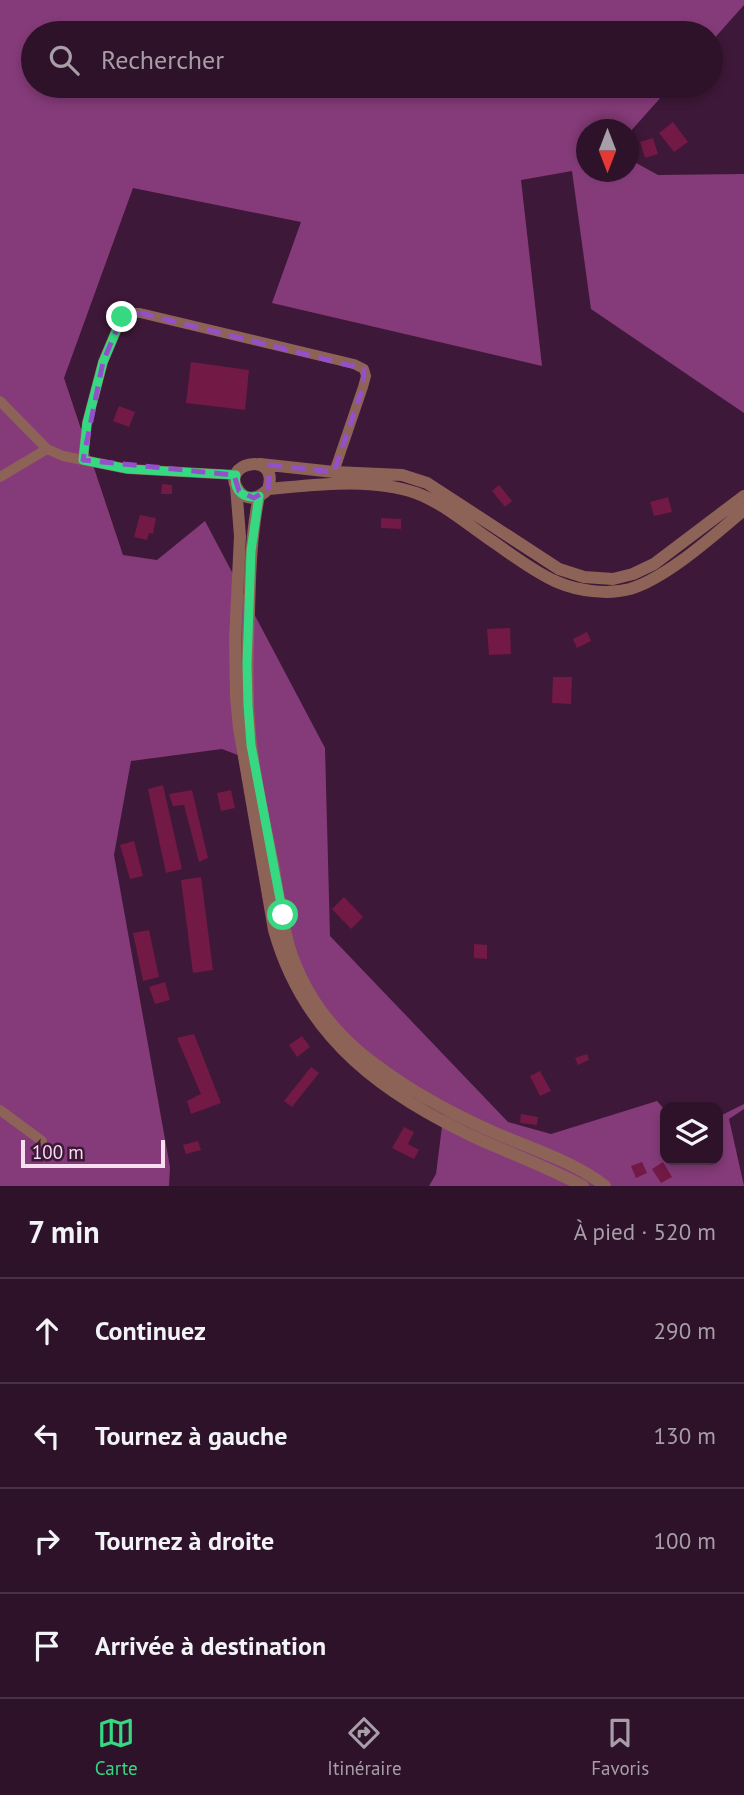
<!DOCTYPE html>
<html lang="fr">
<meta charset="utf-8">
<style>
body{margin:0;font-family:"PT Sans",sans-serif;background:#3a2036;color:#f1f3f6}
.controls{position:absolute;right:21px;bottom:21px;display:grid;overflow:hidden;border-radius:14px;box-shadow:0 4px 10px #0003}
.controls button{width:63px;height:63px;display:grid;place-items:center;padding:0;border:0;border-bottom:2px solid #493247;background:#2e122a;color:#f1f3f6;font:35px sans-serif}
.compass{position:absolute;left:576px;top:119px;width:63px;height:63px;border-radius:50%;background:#2e122a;box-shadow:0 4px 10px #0003;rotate:180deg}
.scale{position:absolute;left:21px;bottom:18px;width:144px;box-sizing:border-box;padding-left:7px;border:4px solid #f7def1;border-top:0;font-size:19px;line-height:24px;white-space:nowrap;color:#f7def1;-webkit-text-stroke:5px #3e1838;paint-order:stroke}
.stop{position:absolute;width:21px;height:21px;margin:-16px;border:5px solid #36d881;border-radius:50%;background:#fff}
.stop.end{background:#36d881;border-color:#fff;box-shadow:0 2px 7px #0008}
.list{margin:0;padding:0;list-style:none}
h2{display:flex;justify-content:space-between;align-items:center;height:91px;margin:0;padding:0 28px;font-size:30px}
h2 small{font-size:23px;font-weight:400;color:#a79ea8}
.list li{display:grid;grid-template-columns:46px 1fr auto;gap:21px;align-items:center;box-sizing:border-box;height:105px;padding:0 28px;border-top:2px solid #493247}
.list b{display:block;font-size:26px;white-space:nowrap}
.list em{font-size:23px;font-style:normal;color:#a79ea8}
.icon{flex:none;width:38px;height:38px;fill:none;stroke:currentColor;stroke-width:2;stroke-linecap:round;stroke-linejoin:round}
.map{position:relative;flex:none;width:744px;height:1186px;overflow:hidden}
.search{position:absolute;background:#2e122a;box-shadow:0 4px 10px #0003;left:21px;right:21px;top:21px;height:77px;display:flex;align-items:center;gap:18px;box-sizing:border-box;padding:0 24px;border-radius:38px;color:#a79ea8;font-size:26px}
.sheet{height:511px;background:#2e122a}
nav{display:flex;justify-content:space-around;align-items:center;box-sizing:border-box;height:98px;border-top:2px solid #493247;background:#2e122a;font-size:19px;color:#a79ea8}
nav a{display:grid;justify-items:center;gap:4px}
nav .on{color:#36d881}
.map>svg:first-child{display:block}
</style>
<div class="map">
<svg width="744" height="1186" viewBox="0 0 744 1186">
<rect width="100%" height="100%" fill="#3e1838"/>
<path fill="#853b79" d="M0 0H744V5L711 42V33H33V86H671L629 133 628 130H586V172H628L629 159 658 175 744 174V413L591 309 572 171 521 180 542 366 272 303 301 222 133 188 64 378 123 555 157 560 205 521 325 748 330 936 508 1122 551 1134 657 1101 665 1110V1160H718V1117L744 1104V1109L729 1119 744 1186H429L436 1174 445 1103 320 1026 276 883 256 762 222 749 131 761 114 855 170 1167 169 1186H0Z"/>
<path fill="#721946" d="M673 122 688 142 674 152 659 133Z
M653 138 658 154 645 158 640 142Z
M191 362 249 370 245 410 186 403Z
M119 406 135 412 129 427 113 421Z
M162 484 172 485V494H161Z
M499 485 512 501 505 507 492 491Z
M668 497 672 512 654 516 650 502Z
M140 515 156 518 153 534 149 533 147 540 134 537Z
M381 518 401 519V529L381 528Z
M510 628 511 654 489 655 487 629Z
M587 632 591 641 577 648 573 639Z
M553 677H572L571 704 552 703Z
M163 785 182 869 166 873 148 789Z
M192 790 208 858 199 862 184 805 173 806 169 794Z
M231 790 235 808 221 811 217 793Z
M134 841 143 876 130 879 120 845Z
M201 877 213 970 193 973 181 880Z
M344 897 363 917 351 929 332 909Z
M149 930 159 977 143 981 133 933Z
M474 944 487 945V959L474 958Z
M165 982 170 1000 155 1004 149 987Z
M194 1034 221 1103 191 1114 187 1101 201 1094 177 1038Z
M302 1036 310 1047 297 1057 289 1045Z
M587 1054 589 1060 578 1065 575 1058Z
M311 1067 319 1073 292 1107 284 1101Z
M540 1071 551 1091 540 1096 530 1076Z
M521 1114 538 1117 537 1125 520 1123Z
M404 1127 414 1132 408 1144 419 1150 414 1159 392 1148Z
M198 1141 201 1150 186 1154 183 1145Z
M642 1162 647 1173 636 1178 631 1166Z
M663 1162 672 1177 661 1183 652 1169Z"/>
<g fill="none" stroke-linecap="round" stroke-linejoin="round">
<path stroke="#8d6358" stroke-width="10" d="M0 401 47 449 63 456 128 469 236 475
M83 460 87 423 103 362 122 317 130 313H140L354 364 364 369 366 376 363 387 334 472
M0 477 47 449
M0 1110 42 1141"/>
<path stroke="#8d6358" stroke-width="12" d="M260 464 334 472 402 475 427 483 559 569 584 577 613 579 633 574 654 564 744 496
M236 486 240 536 235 639 236 697 239 728 274 930C305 1040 386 1097 485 1142 518 1156 551 1169 583 1186
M268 489C281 449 217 463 239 491 247 502 260 498 268 489 314 485 371 477 416 493 441 502 467 524 489 539 510 553 532 571 557 582 578 591 607 595 630 589 667 578 714 535 744 510
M259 496C251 535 250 573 249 612 247 656 246 700 251 744 256 785 265 825 273 864 280 901 284 943 301 977 315 1007 338 1034 363 1055 402 1086 446 1111 491 1131 526 1147 574 1161 605 1186"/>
</g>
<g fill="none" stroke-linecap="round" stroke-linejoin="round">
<path stroke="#36d881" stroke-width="9" d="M122 317 103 362 87 423 83 460 128 469 236 475C233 491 244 500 259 496L251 551 247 664 248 705 251 745 283 915"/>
</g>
<path fill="none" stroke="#9450c9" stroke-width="5" stroke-dasharray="14 9" stroke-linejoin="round" d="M140 313 364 369 363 387 334 472 270 465 268 489 254 498 239 491 234 475 83 460 103 362 122 317Z"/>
</svg>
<div class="controls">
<button><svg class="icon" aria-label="layers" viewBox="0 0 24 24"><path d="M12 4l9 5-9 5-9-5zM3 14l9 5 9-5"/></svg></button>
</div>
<svg class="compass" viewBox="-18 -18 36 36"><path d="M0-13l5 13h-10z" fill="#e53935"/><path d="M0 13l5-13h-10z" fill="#a79ea8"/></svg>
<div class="scale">100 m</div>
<div class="stop" style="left:283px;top:915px"></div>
<div class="stop end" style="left:122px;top:317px"></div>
<div class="search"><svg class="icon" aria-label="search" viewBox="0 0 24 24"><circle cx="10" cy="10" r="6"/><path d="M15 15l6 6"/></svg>Rechercher</div>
</div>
<section class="sheet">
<h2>7 min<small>À pied · 520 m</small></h2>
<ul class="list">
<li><svg class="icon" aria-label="ahead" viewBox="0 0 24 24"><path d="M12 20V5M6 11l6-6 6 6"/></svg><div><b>Continuez</b></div><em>290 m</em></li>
<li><svg class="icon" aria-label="left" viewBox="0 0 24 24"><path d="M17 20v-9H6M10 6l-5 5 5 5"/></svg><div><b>Tournez à gauche</b></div><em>130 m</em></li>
<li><svg class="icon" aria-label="right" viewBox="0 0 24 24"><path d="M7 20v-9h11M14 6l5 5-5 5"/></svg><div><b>Tournez à droite</b></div><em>100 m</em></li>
<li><svg class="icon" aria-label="arrive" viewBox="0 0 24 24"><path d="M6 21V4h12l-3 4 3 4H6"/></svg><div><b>Arrivée à destination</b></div></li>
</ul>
</section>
<nav>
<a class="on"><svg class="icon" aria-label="map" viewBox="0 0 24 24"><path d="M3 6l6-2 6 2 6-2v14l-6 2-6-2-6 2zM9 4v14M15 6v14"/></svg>Carte</a>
<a><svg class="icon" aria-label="directions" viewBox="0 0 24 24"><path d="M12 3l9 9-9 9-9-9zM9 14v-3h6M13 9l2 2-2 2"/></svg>Itinéraire</a>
<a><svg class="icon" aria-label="saved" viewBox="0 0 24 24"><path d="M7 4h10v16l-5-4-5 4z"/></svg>Favoris</a>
</nav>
